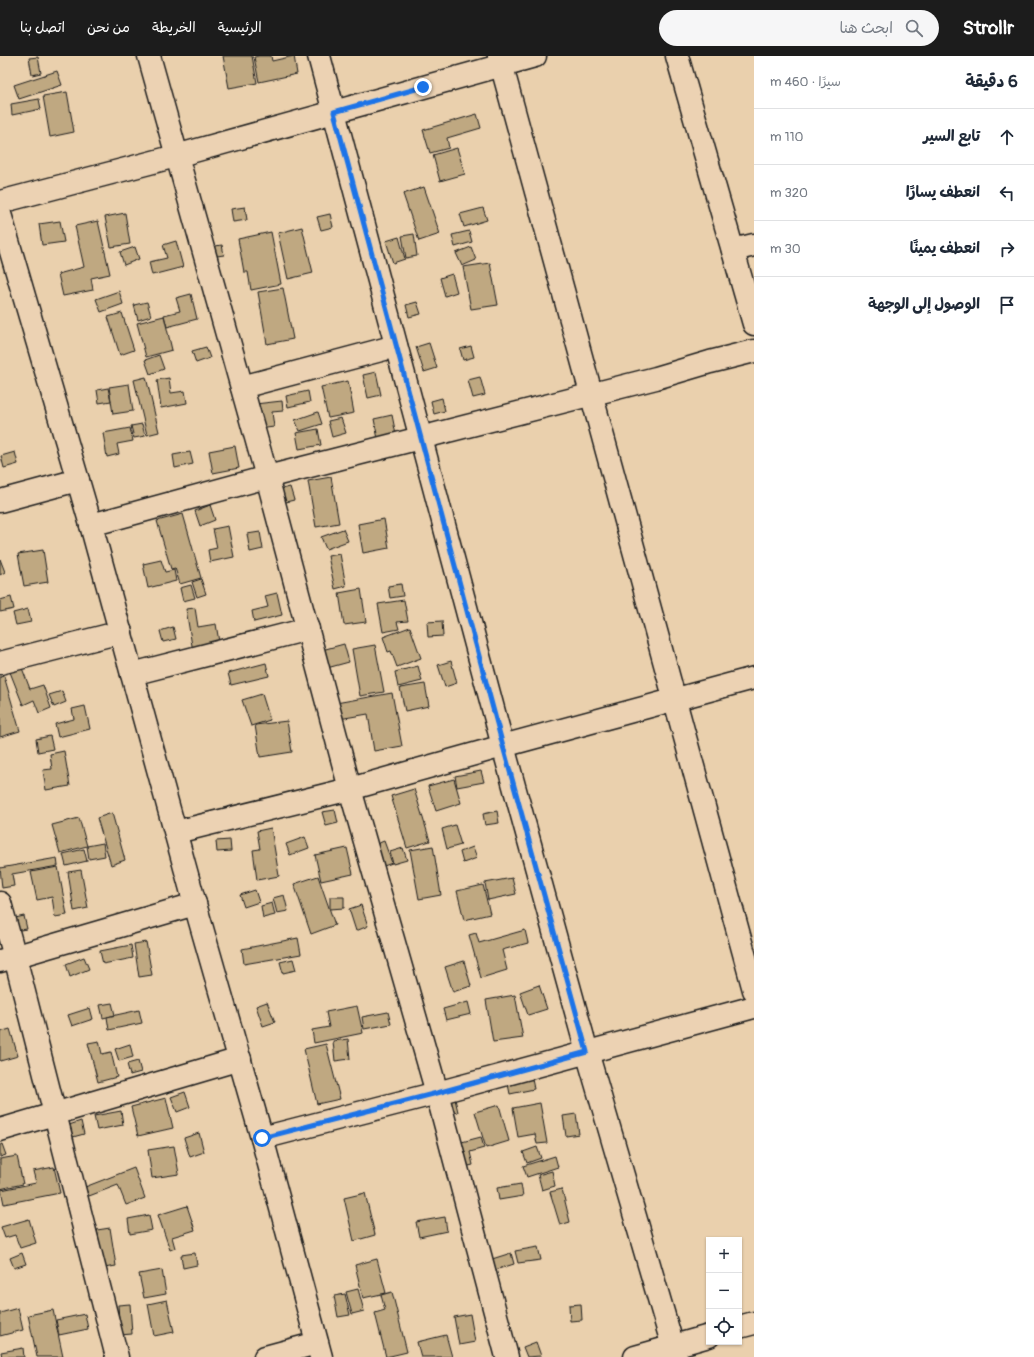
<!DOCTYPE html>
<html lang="ar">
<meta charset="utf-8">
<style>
:root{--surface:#fff;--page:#f6f6f7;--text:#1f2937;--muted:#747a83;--line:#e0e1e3;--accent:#1c1c1c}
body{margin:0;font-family:Pangolin,"Playpen Sans Arabic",sans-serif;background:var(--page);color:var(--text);direction:rtl}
.controls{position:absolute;right:12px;bottom:12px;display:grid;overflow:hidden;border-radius:0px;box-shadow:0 1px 3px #0004}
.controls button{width:36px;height:36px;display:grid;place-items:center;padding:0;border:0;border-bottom:1px solid var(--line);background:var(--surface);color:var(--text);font:20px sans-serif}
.stop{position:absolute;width:12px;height:12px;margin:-9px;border:3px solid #1a73e8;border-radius:50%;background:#fff}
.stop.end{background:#1a73e8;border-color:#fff;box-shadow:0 1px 4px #0008}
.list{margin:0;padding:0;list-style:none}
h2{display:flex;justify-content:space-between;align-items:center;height:52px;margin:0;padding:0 16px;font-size:17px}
h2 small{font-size:13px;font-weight:400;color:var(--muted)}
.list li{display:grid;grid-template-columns:26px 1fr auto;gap:12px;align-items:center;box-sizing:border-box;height:56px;padding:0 16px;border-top:1px solid var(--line)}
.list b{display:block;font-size:15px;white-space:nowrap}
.list em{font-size:13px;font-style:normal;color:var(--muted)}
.icon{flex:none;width:22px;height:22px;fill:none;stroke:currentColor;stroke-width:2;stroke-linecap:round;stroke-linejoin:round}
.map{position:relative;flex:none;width:754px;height:1301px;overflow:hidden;direction:ltr}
header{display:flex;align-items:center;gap:24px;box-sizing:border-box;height:56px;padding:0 20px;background:var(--accent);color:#fff}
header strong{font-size:19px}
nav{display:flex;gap:22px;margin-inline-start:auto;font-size:14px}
.search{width:280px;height:36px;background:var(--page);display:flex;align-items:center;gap:10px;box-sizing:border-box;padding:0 14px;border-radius:22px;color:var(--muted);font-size:15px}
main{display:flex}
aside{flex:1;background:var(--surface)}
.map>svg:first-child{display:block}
.building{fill:#bfa881;stroke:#1c1c1c}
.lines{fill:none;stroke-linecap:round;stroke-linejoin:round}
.minor-casing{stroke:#1c1c1c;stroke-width:25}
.minor{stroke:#ecd2b3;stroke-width:22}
.route{stroke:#1a73e8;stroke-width:5}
</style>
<header>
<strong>Strollr</strong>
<div class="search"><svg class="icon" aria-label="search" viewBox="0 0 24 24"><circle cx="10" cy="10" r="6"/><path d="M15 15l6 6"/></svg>ابحث هنا</div>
<nav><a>الرئيسية</a><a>الخريطة</a><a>من نحن</a><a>اتصل بنا</a></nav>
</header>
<main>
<aside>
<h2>6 دقيقة<small>سيرًا · 460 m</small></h2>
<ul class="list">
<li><svg class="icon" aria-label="ahead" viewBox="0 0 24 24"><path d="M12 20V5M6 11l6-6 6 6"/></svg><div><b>تابع السير</b></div><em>110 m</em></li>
<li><svg class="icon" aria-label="left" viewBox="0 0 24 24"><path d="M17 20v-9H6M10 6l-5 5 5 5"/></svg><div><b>انعطف يسارًا</b></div><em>320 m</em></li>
<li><svg class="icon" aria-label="right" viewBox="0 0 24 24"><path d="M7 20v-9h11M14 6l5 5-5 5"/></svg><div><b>انعطف يمينًا</b></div><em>30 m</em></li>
<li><svg class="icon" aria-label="arrive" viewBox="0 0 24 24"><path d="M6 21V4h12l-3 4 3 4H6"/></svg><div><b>الوصول إلى الوجهة</b></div></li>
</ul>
</aside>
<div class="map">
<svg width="754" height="1301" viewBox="0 0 754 1301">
<rect width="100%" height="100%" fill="#ead0ad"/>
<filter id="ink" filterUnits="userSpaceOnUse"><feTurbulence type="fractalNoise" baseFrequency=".025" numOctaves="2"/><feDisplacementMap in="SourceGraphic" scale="8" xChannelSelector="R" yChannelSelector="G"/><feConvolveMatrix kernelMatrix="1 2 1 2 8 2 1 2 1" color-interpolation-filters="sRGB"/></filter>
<g filter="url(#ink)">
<g class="building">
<polygon points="223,0 252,0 257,27 229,32"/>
<polygon points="259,0 271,0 272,5 294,0 297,18 259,26 254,1"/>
<polygon points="38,1 41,17 32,19 29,2"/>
<polygon points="57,15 62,29 19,43 14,29"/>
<polygon points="67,36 74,76 50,81 43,40"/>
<polygon points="39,43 41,53 12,59 11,48"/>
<polygon points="477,58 481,72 447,82 449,92 430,97 423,74"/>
<polygon points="457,92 465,118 440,125 433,99"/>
<polygon points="424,131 440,178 419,185 403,138"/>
<polygon points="245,151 247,164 233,166 231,153"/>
<polygon points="483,152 487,164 464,171 460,158"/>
<polygon points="125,157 130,188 111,191 105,161"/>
<polygon points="330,158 333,171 321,174 317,161"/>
<polygon points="60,165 64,186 42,189 39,168"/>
<polygon points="98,165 110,218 91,222 93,234 63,240 58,218 84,211 75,170"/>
<polygon points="302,171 313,217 288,223 278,177"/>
<polygon points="469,175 472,186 455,191 452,179"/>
<polygon points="271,176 281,228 251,234 248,216 244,216 238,183"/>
<polygon points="414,178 417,200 406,202 402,180"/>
<polygon points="399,181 405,203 393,207 386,185"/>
<polygon points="176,185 183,211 152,219 149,206 167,202 163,189"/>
<polygon points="222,189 224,199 210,201 208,191"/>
<polygon points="135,191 139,203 124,209 120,196"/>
<polygon points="471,191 476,204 462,210 456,197"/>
<polygon points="490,207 498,249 471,253 463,211"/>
<polygon points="452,218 457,236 445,240 440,222"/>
<polygon points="283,232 293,283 267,288 258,236"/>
<polygon points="119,235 123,248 101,256 96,243"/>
<polygon points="191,238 197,263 167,271 164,259 180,255 176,242"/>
<polygon points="147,246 151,260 138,264 134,249"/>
<polygon points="417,246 421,258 409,261 406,249"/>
<polygon points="122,257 134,294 120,299 108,261"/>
<polygon points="164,260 172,294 146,301 137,267"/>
<polygon points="429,287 437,312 424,316 416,291"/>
<polygon points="471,290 474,301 463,304 460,293"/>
<polygon points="206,291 210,302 196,307 192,295"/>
<polygon points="159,299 164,313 150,318 145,304"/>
<polygon points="376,316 381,339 368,342 363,319"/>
<polygon points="146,321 159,376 147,379 134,324"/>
<polygon points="480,321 485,339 473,342 468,324"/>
<polygon points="169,322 171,337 185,335 187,347 161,352 157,324"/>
<polygon points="348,325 354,357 328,362 321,331"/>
<polygon points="129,328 133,355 113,358 109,331"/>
<polygon points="108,332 111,345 99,347 97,334"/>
<polygon points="308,335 310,346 288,351 286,340"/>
<polygon points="442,342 445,355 434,358 431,345"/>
<polygon points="282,345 283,355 272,356 274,371 259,373 255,348"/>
<polygon points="318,356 322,368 300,375 295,364"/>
<polygon points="392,359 396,379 378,383 374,363"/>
<polygon points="341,362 346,377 332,381 328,365"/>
<polygon points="142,368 145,380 134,382 131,370"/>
<polygon points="130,372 133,385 117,388 119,398 107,401 103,377"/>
<polygon points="318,373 321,389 299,393 296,377"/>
<polygon points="235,390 239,412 213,417 209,395"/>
<polygon points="15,396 18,408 4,412 1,400"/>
<polygon points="190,396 193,408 175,412 173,399"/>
<polygon points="331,421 339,467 316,471 308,425"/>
<polygon points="290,431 294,444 282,447 278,434"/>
<polygon points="210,449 215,464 200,470 195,455"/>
<polygon points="183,458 201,522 180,528 175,512 171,513 157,465"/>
<polygon points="384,463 389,492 363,497 358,468"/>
<polygon points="228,470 234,501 210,506 208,494 217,492 213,473"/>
<polygon points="343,473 348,485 326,493 321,481"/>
<polygon points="260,476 263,493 250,496 247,478"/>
<polygon points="43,494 48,526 24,530 18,498"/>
<polygon points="340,498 346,530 335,533 328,500"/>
<polygon points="0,503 5,516 0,519"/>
<polygon points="161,504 165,516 174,514 176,525 148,532 143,508"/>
<polygon points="201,523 206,538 197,541 192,526"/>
<polygon points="401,528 403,540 390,542 388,530"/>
<polygon points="191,529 195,542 183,545 180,532"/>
<polygon points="361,533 366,566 344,569 339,537"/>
<polygon points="277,537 282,559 254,566 252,555 268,551 265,540"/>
<polygon points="11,541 14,553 0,556 0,544"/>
<polygon points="404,544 408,565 397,566 399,573 383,576 378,548"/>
<polygon points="195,552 198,571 216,568 222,604 195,608 186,553"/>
<polygon points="28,553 31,566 16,569 13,557"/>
<polygon points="442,565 443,580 428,581 427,566"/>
<polygon points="173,571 176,583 163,586 160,575"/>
<polygon points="410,571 421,602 397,611 391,595 388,596 383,581"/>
<polygon points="344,588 349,606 327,612 322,594"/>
<polygon points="375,589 384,636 360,640 352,593"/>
<polygon points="451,605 457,627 445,631 438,609"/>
<polygon points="266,607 269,620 231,629 228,617"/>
<polygon points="418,610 422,625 398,631 395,616"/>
<polygon points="22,612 30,633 43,629 51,652 39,657 34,644 23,649 10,616"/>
<polygon points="4,620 20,675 0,681 0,621"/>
<polygon points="425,628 429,650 405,655 400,632"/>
<polygon points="62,635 66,646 54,651 49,639"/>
<polygon points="392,637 402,690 374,695 368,658 339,663 336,647"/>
<polygon points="262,638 270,664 251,670 242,644"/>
<polygon points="85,650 90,673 58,681 55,668 74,663 72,653"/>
<polygon points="287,665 292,696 260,701 255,669"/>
<polygon points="50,680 53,693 38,696 36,683"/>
<polygon points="64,695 70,730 46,734 43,714 52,713 50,698"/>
<polygon points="481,715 484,726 457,731 455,720"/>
<polygon points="454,723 461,747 436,755 428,730"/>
<polygon points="414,733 430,785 407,792 391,740"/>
<polygon points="335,754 338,767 326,770 322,756"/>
<polygon points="497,755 499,767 485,769 483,758"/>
<polygon points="112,757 125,804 111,809 97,762"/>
<polygon points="79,762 87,790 60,797 52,769"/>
<polygon points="455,769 461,789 447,793 442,773"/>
<polygon points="271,772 279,820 257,824 253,794 260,793 257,775"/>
<polygon points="305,781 309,792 290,799 286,788"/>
<polygon points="230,784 231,795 217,796 216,785"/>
<polygon points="384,785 392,807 381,811 374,789"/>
<polygon points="103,787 105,800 89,803 87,790"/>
<polygon points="433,790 441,839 419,843 410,794"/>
<polygon points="473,791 477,802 463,807 460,796"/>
<polygon points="347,792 353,818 321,825 315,799"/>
<polygon points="403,792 407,804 393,808 390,796"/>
<polygon points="84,793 87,805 66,810 63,798"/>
<polygon points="57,802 58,810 12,818 14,830 2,832 0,812"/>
<polygon points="58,811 67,859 55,861 52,841 37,844 31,816"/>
<polygon points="81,814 88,852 74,855 68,816"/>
<polygon points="318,820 335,869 311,878 294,828"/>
<polygon points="512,822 516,838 488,844 485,827"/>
<polygon points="483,829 490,858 464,864 457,835"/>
<polygon points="255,834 259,846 244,851 240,839"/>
<polygon points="284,839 288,855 277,857 273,842"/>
<polygon points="330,841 344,841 344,852 330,853"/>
<polygon points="272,847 275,859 263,862 261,850"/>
<polygon points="361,849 368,870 356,875 349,853"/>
<polygon points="24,860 27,873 13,875 11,863"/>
<polygon points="525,874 528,887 502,894 507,914 481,922 469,879 476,877 479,887"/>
<polygon points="298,882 301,898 244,908 242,893"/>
<polygon points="146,886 152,919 139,921 134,888"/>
<polygon points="131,889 133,902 103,908 100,895"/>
<polygon points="84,901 89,913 70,921 66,908"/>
<polygon points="293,903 296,914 283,917 280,906"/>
<polygon points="464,905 471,930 453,936 445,911"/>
<polygon points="539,929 547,953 528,959 520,936"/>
<polygon points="515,939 523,982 493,986 486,944"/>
<polygon points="267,946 275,966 263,970 256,950"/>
<polygon points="468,946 471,958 446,964 443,953"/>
<polygon points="112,947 115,959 103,962 100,949"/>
<polygon points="357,950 363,977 314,987 312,974 329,971 326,956"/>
<polygon points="90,952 93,963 72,970 68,959"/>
<polygon points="139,954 142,967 109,974 107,961"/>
<polygon points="388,956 391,968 364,973 362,961"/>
<polygon points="10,973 18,1000 0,1005 0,976"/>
<polygon points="348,983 350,1003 335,1005 333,985"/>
<polygon points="99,985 102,998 111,996 117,1021 98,1026 88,987"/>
<polygon points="130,988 133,1001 119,1005 115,993"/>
<polygon points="326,988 340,1043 317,1048 304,993"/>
<polygon points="138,1005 141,1016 130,1019 127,1008"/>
<polygon points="532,1023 534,1033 510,1038 508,1028"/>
<polygon points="185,1036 190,1051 177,1056 171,1041"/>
<polygon points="166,1042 173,1072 138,1080 131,1051"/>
<polygon points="455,1043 458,1056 446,1059 443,1046"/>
<polygon points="540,1047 547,1087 537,1088 535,1078 518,1081 513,1052"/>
<polygon points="499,1049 509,1085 486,1092 475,1056"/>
<polygon points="121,1055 123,1069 97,1074 94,1060"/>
<polygon points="576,1058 579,1078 566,1080 563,1060"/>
<polygon points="81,1065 84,1078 73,1081 69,1069"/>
<polygon points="199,1077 204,1096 190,1101 184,1082"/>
<polygon points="481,1081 484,1092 470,1096 473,1109 460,1112 454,1088"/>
<polygon points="2,1088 6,1099 0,1101 0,1089"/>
<polygon points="174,1090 179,1118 152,1122 148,1094"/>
<polygon points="537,1091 541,1102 527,1107 523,1096"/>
<polygon points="17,1100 23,1128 0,1133 0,1103"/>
<polygon points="555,1100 558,1111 527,1121 523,1110"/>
<polygon points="54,1111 60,1137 4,1148 1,1134 36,1127 33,1115"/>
<polygon points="134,1112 145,1142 126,1149 118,1129 89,1140 85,1131"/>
<polygon points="552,1115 555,1130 542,1134 538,1119"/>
<polygon points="521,1128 523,1140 499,1144 497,1132"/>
<polygon points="562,1133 570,1166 560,1169 550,1136"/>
<polygon points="365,1137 375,1179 354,1185 344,1142"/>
<polygon points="187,1150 195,1174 172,1181 175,1192 170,1194 158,1159"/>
<polygon points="149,1159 152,1174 130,1178 128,1163"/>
<polygon points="445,1161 447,1175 419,1181 416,1166"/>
<polygon points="29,1163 36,1187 20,1192 15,1179 5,1182 1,1171"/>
<polygon points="110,1172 116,1210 104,1212 97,1174"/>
<polygon points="538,1191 541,1204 518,1207 515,1195"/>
<polygon points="22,1197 26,1208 14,1212 10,1202"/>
<polygon points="195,1197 197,1209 183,1212 181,1199"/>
<polygon points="511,1197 514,1208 492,1215 489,1204"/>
<polygon points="377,1203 386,1237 363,1242 355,1209"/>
<polygon points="162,1214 166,1238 144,1242 139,1218"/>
<polygon points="358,1233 364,1255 352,1258 346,1236"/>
<polygon points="392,1236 407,1296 386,1301 375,1257 385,1254 381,1239"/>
<polygon points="345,1238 350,1259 338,1261 334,1240"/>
<polygon points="167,1244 174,1276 154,1280 148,1248"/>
<polygon points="130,1248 132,1278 120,1279 118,1249"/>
<polygon points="581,1248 582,1264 570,1265 569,1249"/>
<polygon points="18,1252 23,1274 0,1280 0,1257"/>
<polygon points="53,1254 63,1301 37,1301 28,1259"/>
<polygon points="85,1258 88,1273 59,1279 56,1264"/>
<polygon points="470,1258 475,1286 459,1289 454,1261"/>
<polygon points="446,1279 452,1301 421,1301 417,1286"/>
<polygon points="536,1286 541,1300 527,1301 523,1291"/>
<polygon points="23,1292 24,1301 2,1301 1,1296"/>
</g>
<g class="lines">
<defs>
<g id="minor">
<polyline points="149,0 267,421 350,733 437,1037 507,1301"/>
<polyline points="319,0 503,690 587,996 676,1301"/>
<polyline points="499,0 754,934"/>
<polyline points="677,0 754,268"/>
<polyline points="0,146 176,100 535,0"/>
<polyline points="0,158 91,469 195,848 262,1082 321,1301"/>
<polyline points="733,194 754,189"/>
<polyline points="242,331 396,290"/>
<polyline points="0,445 78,424"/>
<polyline points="91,469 267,421 656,322 710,306 754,295"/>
<polyline points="0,607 121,576"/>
<polyline points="132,618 308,573"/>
<polyline points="176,776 350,733 503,690 754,622"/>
<polyline points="0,847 15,901 117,1301"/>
<polyline points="0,905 195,848"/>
<polyline points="0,1074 240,1003"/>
<polyline points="262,1082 437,1037 754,951"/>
<polyline points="739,1271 754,1267"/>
<polyline points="265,1301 317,1287"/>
<polyline points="635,1301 709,1280"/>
</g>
</defs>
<use href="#minor" class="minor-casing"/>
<use href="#minor" class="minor"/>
</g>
</g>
<g class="lines" filter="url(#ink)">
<polyline class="route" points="262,1082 437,1037 587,996 503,690 334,56 423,31"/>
</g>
</svg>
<div class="controls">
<button>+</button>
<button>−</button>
<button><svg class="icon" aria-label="locate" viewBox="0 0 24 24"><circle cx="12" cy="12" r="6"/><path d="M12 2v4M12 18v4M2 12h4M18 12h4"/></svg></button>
</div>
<div class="stop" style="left:262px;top:1082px"></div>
<div class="stop end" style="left:423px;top:31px"></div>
</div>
</main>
